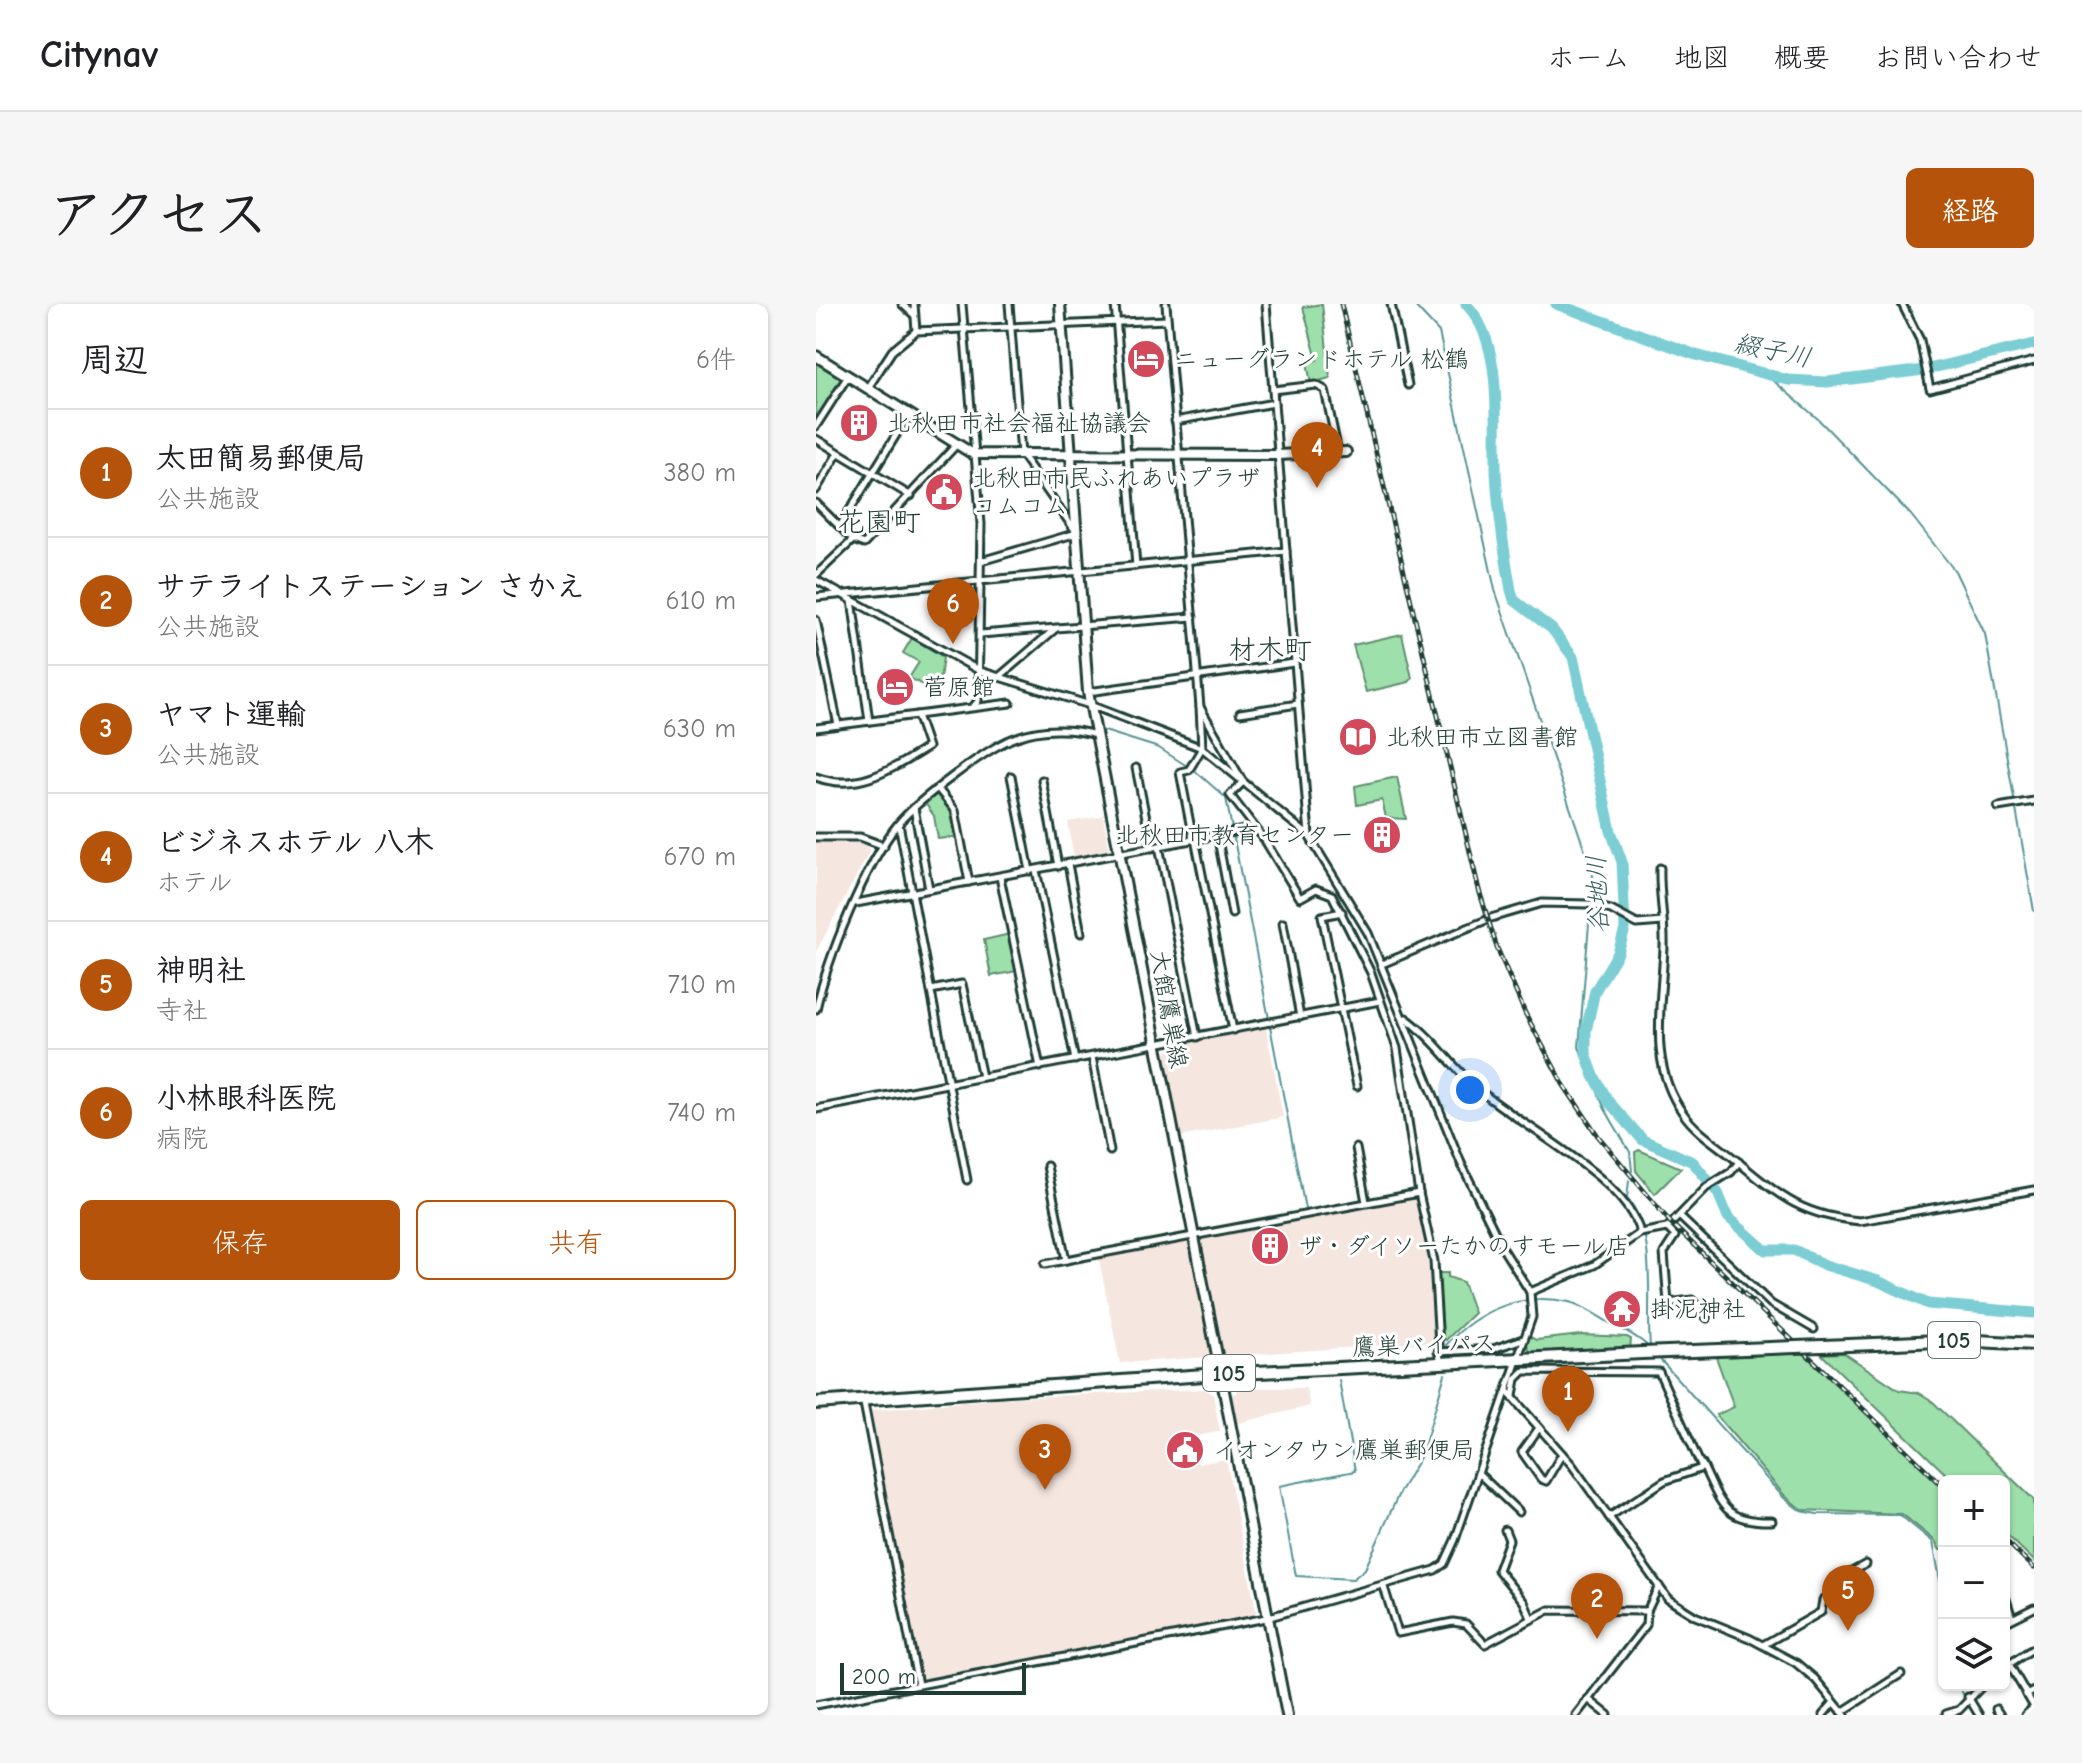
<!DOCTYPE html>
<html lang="ja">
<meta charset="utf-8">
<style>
:root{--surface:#fff;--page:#f6f6f6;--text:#202124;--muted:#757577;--line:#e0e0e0;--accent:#b45309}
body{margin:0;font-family:"Comic Neue","Klee One",sans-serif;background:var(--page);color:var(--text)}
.controls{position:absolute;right:24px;bottom:24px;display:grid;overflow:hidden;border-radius:12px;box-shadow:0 2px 6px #0004}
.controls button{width:72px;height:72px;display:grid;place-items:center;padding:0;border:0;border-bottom:2px solid var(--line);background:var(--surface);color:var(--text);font:40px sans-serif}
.scale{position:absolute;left:24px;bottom:20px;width:186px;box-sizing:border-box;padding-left:8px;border:4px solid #1f3d34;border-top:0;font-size:22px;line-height:28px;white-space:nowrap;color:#1f3d34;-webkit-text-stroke:6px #fff;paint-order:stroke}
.you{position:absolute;left:654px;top:786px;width:28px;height:28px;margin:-20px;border:6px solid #fff;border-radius:50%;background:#1a73e8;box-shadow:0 0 0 12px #1a73e833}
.badge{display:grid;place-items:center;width:52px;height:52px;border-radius:50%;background:var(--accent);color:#fff;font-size:26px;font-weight:700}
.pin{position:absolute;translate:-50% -66px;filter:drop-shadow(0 2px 4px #0008)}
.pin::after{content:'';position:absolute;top:42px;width:28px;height:24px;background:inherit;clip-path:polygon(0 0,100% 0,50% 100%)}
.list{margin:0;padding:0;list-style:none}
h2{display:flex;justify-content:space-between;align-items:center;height:104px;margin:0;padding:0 32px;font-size:34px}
h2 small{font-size:26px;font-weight:400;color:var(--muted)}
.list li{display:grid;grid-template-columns:52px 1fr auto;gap:24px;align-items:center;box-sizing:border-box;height:128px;padding:0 32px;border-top:2px solid var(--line)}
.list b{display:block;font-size:30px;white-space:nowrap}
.list p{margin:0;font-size:26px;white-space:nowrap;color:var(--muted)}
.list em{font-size:26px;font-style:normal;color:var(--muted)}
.actions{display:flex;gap:16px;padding:24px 32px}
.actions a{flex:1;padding:18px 0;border:2px solid var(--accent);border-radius:12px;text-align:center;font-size:28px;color:var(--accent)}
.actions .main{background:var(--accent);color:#fff}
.icon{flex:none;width:44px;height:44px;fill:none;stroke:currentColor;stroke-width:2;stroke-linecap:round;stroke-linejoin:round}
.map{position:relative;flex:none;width:1218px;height:1411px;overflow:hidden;border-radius:12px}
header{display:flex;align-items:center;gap:48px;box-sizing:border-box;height:112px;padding:0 40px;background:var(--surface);border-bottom:2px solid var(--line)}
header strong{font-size:38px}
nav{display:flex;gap:44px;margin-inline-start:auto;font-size:28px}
.intro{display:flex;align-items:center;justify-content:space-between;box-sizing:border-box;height:192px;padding:0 48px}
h1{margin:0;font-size:56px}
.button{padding:20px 36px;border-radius:12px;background:var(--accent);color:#fff;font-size:28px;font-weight:700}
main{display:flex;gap:48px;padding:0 48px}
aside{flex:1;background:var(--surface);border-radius:12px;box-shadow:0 2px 6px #0004}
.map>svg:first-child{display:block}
.built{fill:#f5e6df}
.green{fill:#9ee0ab;stroke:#5e8e70;stroke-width:2}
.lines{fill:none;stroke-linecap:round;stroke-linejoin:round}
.stream{stroke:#579394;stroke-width:2}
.river{stroke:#7ccdd4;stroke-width:11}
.street-casing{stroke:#1f3d34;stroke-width:11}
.secondary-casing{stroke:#1f3d34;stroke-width:14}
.highway-casing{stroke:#1f3d34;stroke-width:16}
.street{stroke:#fff;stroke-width:5}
.secondary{stroke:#fff;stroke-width:8}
.highway{stroke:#fff;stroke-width:10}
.rail-casing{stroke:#1f3d34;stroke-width:5}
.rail{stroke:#fff;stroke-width:2;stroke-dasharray:6;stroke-linecap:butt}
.highway-bridge-casing{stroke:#1f3d34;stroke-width:16;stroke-linecap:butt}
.highway-bridge{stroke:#fff;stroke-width:10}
.labels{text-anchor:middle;stroke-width:6;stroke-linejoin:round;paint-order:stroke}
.shield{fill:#fff;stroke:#627771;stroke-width:2}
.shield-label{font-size:22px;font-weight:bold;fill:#1f3d34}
.poi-label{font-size:24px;fill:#1f3d34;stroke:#fff;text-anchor:start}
.street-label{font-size:24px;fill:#1f3d34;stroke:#fff}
.water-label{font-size:26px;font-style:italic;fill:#36615c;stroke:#fff}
.quarter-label{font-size:28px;fill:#1f3d34;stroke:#fff}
</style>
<header>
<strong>Citynav</strong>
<nav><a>ホーム</a><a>地図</a><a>概要</a><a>お問い合わせ</a></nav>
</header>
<div class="intro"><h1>アクセス</h1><a class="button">経路</a></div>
<main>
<aside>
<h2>周辺<small>6件</small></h2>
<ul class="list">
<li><span class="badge">1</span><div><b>太田簡易郵便局</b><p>公共施設</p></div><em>380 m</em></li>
<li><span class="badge">2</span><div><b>サテライトステーション さかえ</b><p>公共施設</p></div><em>610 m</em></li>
<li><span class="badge">3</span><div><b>ヤマト運輸</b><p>公共施設</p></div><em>630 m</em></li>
<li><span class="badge">4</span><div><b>ビジネスホテル 八木</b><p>ホテル</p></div><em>670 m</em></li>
<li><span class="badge">5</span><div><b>神明社</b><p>寺社</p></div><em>710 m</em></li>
<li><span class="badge">6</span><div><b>小林眼科医院</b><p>病院</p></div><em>740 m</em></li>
</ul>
<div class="actions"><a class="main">保存</a><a>共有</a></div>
</aside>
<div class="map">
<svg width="1218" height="1411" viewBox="0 0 1218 1411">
<rect width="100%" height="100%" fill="#fff"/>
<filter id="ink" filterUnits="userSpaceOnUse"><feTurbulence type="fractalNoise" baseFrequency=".0125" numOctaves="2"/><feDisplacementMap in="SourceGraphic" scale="16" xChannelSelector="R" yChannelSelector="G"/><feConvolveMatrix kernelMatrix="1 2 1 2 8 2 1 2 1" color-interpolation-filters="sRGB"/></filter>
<g filter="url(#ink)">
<g class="built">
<polygon points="287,512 294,549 258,555 252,518"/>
<polygon points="0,537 46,539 54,546 0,648"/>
<polygon points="450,724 467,813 363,833 348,754 354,743"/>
<polygon points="603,889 616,990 617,1038 304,1059 282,950"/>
<polygon points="423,1084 490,1084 494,1102 418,1120 412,1090 419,1090"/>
<polygon points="389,1085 397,1091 404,1127 377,1133 382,1160 410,1155 441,1312 106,1377 102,1374 50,1107 190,1094"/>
</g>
<g class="green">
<polygon points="506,0 514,74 495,79 491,59 501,56 487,3"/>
<polygon points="0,52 32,72 0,122"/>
<polygon points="586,330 596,374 593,378 550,388 537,341"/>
<polygon points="96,334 127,353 123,382 115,385 93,374 103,358 87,349"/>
<polygon points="581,473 590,515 570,514 566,496 541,501 539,482"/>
<polygon points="122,488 137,507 141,533 122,535 118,512 109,499"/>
<polygon points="194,630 201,667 175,672 168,636"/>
<polygon points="823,846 865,864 839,890 820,867 819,848"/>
<polygon points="621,969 632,969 632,973 647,978 658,1009 630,1036 624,1032"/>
<polygon points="765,1031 811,1033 815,1035 814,1046 716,1050 710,1041 713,1032 720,1036"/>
<polygon points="990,1049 1128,1182 1128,1246 1124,1246 1119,1237 1086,1210 986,1206 969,1192 900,1111 918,1103 900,1053"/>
<polygon points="1028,1049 1083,1086 1103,1089 1115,1096 1218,1196 1218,1257 1188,1228 1188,1177 1137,1177 1005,1050"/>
</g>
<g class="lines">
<g class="stream">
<polyline points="597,0 623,28 679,286 777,570 763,743 789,805 814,848 816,867"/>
<polyline points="952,72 1002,115 1095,211 1139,267 1169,330 1218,607"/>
<polyline points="282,425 343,444 371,462"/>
<path d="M 155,456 C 193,428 228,419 276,425"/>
<polyline points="377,465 410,494 453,715"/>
<polyline points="65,540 87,508 130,474"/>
<polyline points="0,687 30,610"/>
<polyline points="454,722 489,905"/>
<path d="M 813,877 L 811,894 C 842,929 830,998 834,1043"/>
<path d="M 630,1041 C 661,1007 705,987 753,998 C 766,1001 780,1011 792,1018 C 808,1026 821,1032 834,1044"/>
<polyline points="841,1052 968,1194 985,1207 1001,1210 1084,1211 1117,1238 1128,1297"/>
<polyline points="523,1076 539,1167 463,1182 480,1272 537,1275 549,1265 584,1187 606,1150 629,1070"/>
<polyline points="1142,1381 1159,1411"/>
</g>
<g class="river">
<path d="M 650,0 C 688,39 679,118 680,168 C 682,208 688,247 695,286 L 698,296 L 736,325 L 757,353 L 795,527 L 806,558 L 809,625 L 802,649 L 779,687 L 770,727 L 770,750 L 778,772 L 793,798 L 827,836 L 877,858 L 902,889 L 912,913 L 949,946 L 978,946 L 1009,961 L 1062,977 L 1112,1000 L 1218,1009"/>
<polyline points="740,0 880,51 972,76 1011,78 1108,66 1218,40"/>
</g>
<defs>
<g id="street">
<polyline points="86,0 98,11"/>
<polyline points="98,0 100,27"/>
<polyline points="146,0 165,220 162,397 157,403"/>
<polyline points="299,0 320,262"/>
<polyline points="350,0 384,403 386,444 373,466 364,468 377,535"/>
<polyline points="450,0 493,531"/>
<polyline points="575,0 592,81"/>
<polyline points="1086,0 1104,36 1114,85 1218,57"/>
<polyline points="52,84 76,47 100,27 351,16"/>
<polyline points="457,86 500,81 509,86 522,148"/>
<polyline points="359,117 458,99"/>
<polyline points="0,122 32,72"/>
<polyline points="0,135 95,192"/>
<polyline points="0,186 22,149"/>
<polyline points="0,199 37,236 48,240 142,139"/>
<polyline points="24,222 93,110"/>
<polyline points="165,257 261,229 205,150 193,0"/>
<polyline points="0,271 37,236"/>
<polyline points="0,276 164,367 274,401 386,444 493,532 552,629 645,859 687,945 714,988 716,1013 639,1236 628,1260 619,1266 450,1314 0,1401"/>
<polyline points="0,293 470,247"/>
<polyline points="36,296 53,417"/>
<polyline points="0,316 22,421"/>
<polyline points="165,330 377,313"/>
<polyline points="183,373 239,325"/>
<polyline points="272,388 478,359"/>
<polyline points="384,403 427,478 414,491 448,535 484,594 500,585 516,591 555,669 581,744 603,889 618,957 624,1058"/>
<polyline points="424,409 482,400"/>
<polyline points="0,424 194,399"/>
<polyline points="320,464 336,544"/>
<polyline points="195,472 214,567"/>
<path d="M 0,473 C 42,489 76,465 112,443 L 101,411"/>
<polyline points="226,476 242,562"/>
<polyline points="122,485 139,506 153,578"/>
<polyline points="1182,503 1218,497"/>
<polyline points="98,504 113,585"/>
<polyline points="83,520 151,876"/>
<polyline points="401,530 416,610"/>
<polyline points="0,533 44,533 68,542"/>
<polyline points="379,535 417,726"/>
<polyline points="343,542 381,733"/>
<polyline points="252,560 265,629"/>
<path d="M 844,564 C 843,591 849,617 848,643 C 846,700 831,759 867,809 C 881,830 907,844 926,861 C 966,895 990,912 1044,917 L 1218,886"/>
<polyline points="220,566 259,756"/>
<polyline points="184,573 224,763"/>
<polyline points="40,599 439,524"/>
<polyline points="526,608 506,612 541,782"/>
<polyline points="467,619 484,713"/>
<polyline points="566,660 675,614 726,599 772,600 795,606 821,620 847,618"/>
<polyline points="115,686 146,680 166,773"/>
<path d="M 0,705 C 12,653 49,561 82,520 C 100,498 174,441 201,433 C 225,424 256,424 280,431"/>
<path d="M 590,714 C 615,732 633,758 655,779 C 697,819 810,872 824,929"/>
<polyline points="276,753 294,847"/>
<polyline points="0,805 564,697"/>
<polyline points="540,844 550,898"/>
<polyline points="231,862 250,956"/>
<polyline points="863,912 955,1000 998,1025"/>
<polyline points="851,924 859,932 848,949 852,999 876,996 891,1014"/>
<polyline points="229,960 603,889"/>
<polyline points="714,988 778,961 824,929 851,924 891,883 915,868 923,858"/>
<polyline points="622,1048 677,1045 707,1035"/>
<polyline points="691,1087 756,1161 852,1295 879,1312 933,1334 980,1359 999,1375 1029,1411"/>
<polyline points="697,1092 700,1075 708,1067 843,1068 886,1164 848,1177 793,1213"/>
<polyline points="47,1094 102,1381"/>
<polyline points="723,1124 706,1148 725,1175 730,1177 746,1150"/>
<path d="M 886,1160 C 906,1201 907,1218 956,1217"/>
<polyline points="662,1169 703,1208"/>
<polyline points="689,1226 693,1236 682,1266 708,1298 715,1314"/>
<polyline points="568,1283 582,1329 637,1318 650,1320 669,1340 733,1306 831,1307"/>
<polyline points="1188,1289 1196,1314"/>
<polyline points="1188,1319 1218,1304"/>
<polyline points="947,1341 1005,1308 1007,1296 1022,1287 1021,1276 1050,1260"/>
<polyline points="1193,1360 1218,1344"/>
<polyline points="1188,1363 1193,1360 1218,1403"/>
<polyline points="1210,1391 1218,1387"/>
<polyline points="1152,1393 1163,1411"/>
<polyline points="772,1395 792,1411"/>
<polyline points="1180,1405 1184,1411"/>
<polyline points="1026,1408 1085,1370"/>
<polyline points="1130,1410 1143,1406 1167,1381"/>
<polyline points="760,1411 830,1321 831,1307 843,1282"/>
<polyline points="1007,1411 1018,1398"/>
<polyline points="1209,1411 1218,1403"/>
</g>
<g id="secondary">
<polyline points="244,0 272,388 471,1411"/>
<polyline points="0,52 157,150 461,151 530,148"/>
</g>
<g id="highway">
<polyline points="1059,1040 1142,1036 1218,1040"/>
<polyline points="0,1099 402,1070 826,1049"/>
</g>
</defs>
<use href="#street" class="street-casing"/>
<use href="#secondary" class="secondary-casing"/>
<use href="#highway" class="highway-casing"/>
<use href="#street" class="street"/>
<use href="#secondary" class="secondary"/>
<use href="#highway" class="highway"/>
<defs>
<g id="rail">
<polyline points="525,0 663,586 681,644 709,709 747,780 782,832 855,919 1128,1183"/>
<polyline points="1188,1235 1218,1264"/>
</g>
</defs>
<use href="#rail" class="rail-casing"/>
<use href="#rail" class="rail"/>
<defs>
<polyline id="highway-bridge" points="826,1049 1059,1040"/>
</defs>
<use href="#highway-bridge" class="highway-bridge-casing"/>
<use href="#highway-bridge" class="highway-bridge"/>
</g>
</g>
<defs>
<symbol id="hotel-disc" viewBox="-11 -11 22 22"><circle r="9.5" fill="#d1495b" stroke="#fff"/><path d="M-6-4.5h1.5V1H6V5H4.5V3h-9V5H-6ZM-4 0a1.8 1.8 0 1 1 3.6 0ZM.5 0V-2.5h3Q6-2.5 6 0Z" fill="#fff"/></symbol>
<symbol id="building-disc" viewBox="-11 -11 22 22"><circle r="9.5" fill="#d1495b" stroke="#fff"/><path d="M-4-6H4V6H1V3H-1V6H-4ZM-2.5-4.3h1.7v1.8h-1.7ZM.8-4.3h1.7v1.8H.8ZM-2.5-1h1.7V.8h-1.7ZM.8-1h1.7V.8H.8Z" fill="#fff"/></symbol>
<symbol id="civic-disc" viewBox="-11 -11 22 22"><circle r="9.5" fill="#d1495b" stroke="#fff"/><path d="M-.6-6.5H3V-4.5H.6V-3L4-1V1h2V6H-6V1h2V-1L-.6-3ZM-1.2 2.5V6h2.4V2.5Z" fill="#fff"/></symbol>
<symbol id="library-disc" viewBox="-11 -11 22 22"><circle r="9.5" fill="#d1495b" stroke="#fff"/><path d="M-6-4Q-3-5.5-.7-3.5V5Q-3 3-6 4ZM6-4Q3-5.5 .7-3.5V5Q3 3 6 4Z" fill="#fff"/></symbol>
<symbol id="temple-disc" viewBox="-11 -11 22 22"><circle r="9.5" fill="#d1495b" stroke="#fff"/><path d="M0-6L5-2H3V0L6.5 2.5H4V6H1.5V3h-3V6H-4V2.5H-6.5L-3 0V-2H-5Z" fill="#fff"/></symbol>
</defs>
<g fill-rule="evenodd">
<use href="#hotel-disc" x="308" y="33" width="44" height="44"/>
<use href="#building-disc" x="21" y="97" width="44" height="44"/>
<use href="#civic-disc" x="106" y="166" width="44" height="44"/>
<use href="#hotel-disc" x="57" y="361" width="44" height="44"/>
<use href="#library-disc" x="520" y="411" width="44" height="44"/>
<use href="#building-disc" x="544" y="509" width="44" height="44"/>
<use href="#building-disc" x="432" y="920" width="44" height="44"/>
<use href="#temple-disc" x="784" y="983" width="44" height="44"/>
<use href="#civic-disc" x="347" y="1124" width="44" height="44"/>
</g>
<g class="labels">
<g class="shield">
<rect x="1112" y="1018" width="52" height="36" rx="6"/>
<rect x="387" y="1051" width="52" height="36" rx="6"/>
</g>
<g class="shield-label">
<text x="1138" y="1044">105</text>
<text x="413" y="1077">105</text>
</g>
<g class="poi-label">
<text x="358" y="63">ニューグランドホテル 松鶴</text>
<text x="71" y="127">北秋田市社会福祉協議会</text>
<text x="156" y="182">北秋田市民ふれあいプラザ<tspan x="156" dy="28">コムコム</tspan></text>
<text x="107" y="391">菅原館</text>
<text x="570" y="441">北秋田市立図書館</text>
<text x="538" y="539" text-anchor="end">北秋田市教育センター</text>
<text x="482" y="950">ザ・ダイソーたかのすモール店</text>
<text x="834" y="1013">掛泥神社</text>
<text x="397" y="1154">イオンタウン鷹巣郵便局</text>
</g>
<g class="street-label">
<text transform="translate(353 705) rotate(80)" y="8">大館鷹巣線</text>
<text transform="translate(608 1041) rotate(-2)" y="8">鷹巣バイパス</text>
</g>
<g class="water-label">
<text transform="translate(957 46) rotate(12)" y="9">綴子川</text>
<text transform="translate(781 590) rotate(-92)" y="9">谷地川</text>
</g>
<g class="quarter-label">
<text x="63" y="227">花園町</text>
<text x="454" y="355">材木町</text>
</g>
</g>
</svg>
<div class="controls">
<button>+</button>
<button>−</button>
<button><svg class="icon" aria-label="layers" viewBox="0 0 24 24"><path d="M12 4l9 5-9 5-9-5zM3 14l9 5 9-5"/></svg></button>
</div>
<div class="scale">200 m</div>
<div class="you"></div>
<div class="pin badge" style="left:752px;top:1128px">1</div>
<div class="pin badge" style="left:781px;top:1335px">2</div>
<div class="pin badge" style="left:229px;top:1186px">3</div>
<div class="pin badge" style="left:501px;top:184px">4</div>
<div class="pin badge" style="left:1032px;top:1327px">5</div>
<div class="pin badge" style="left:137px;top:340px">6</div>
</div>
</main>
